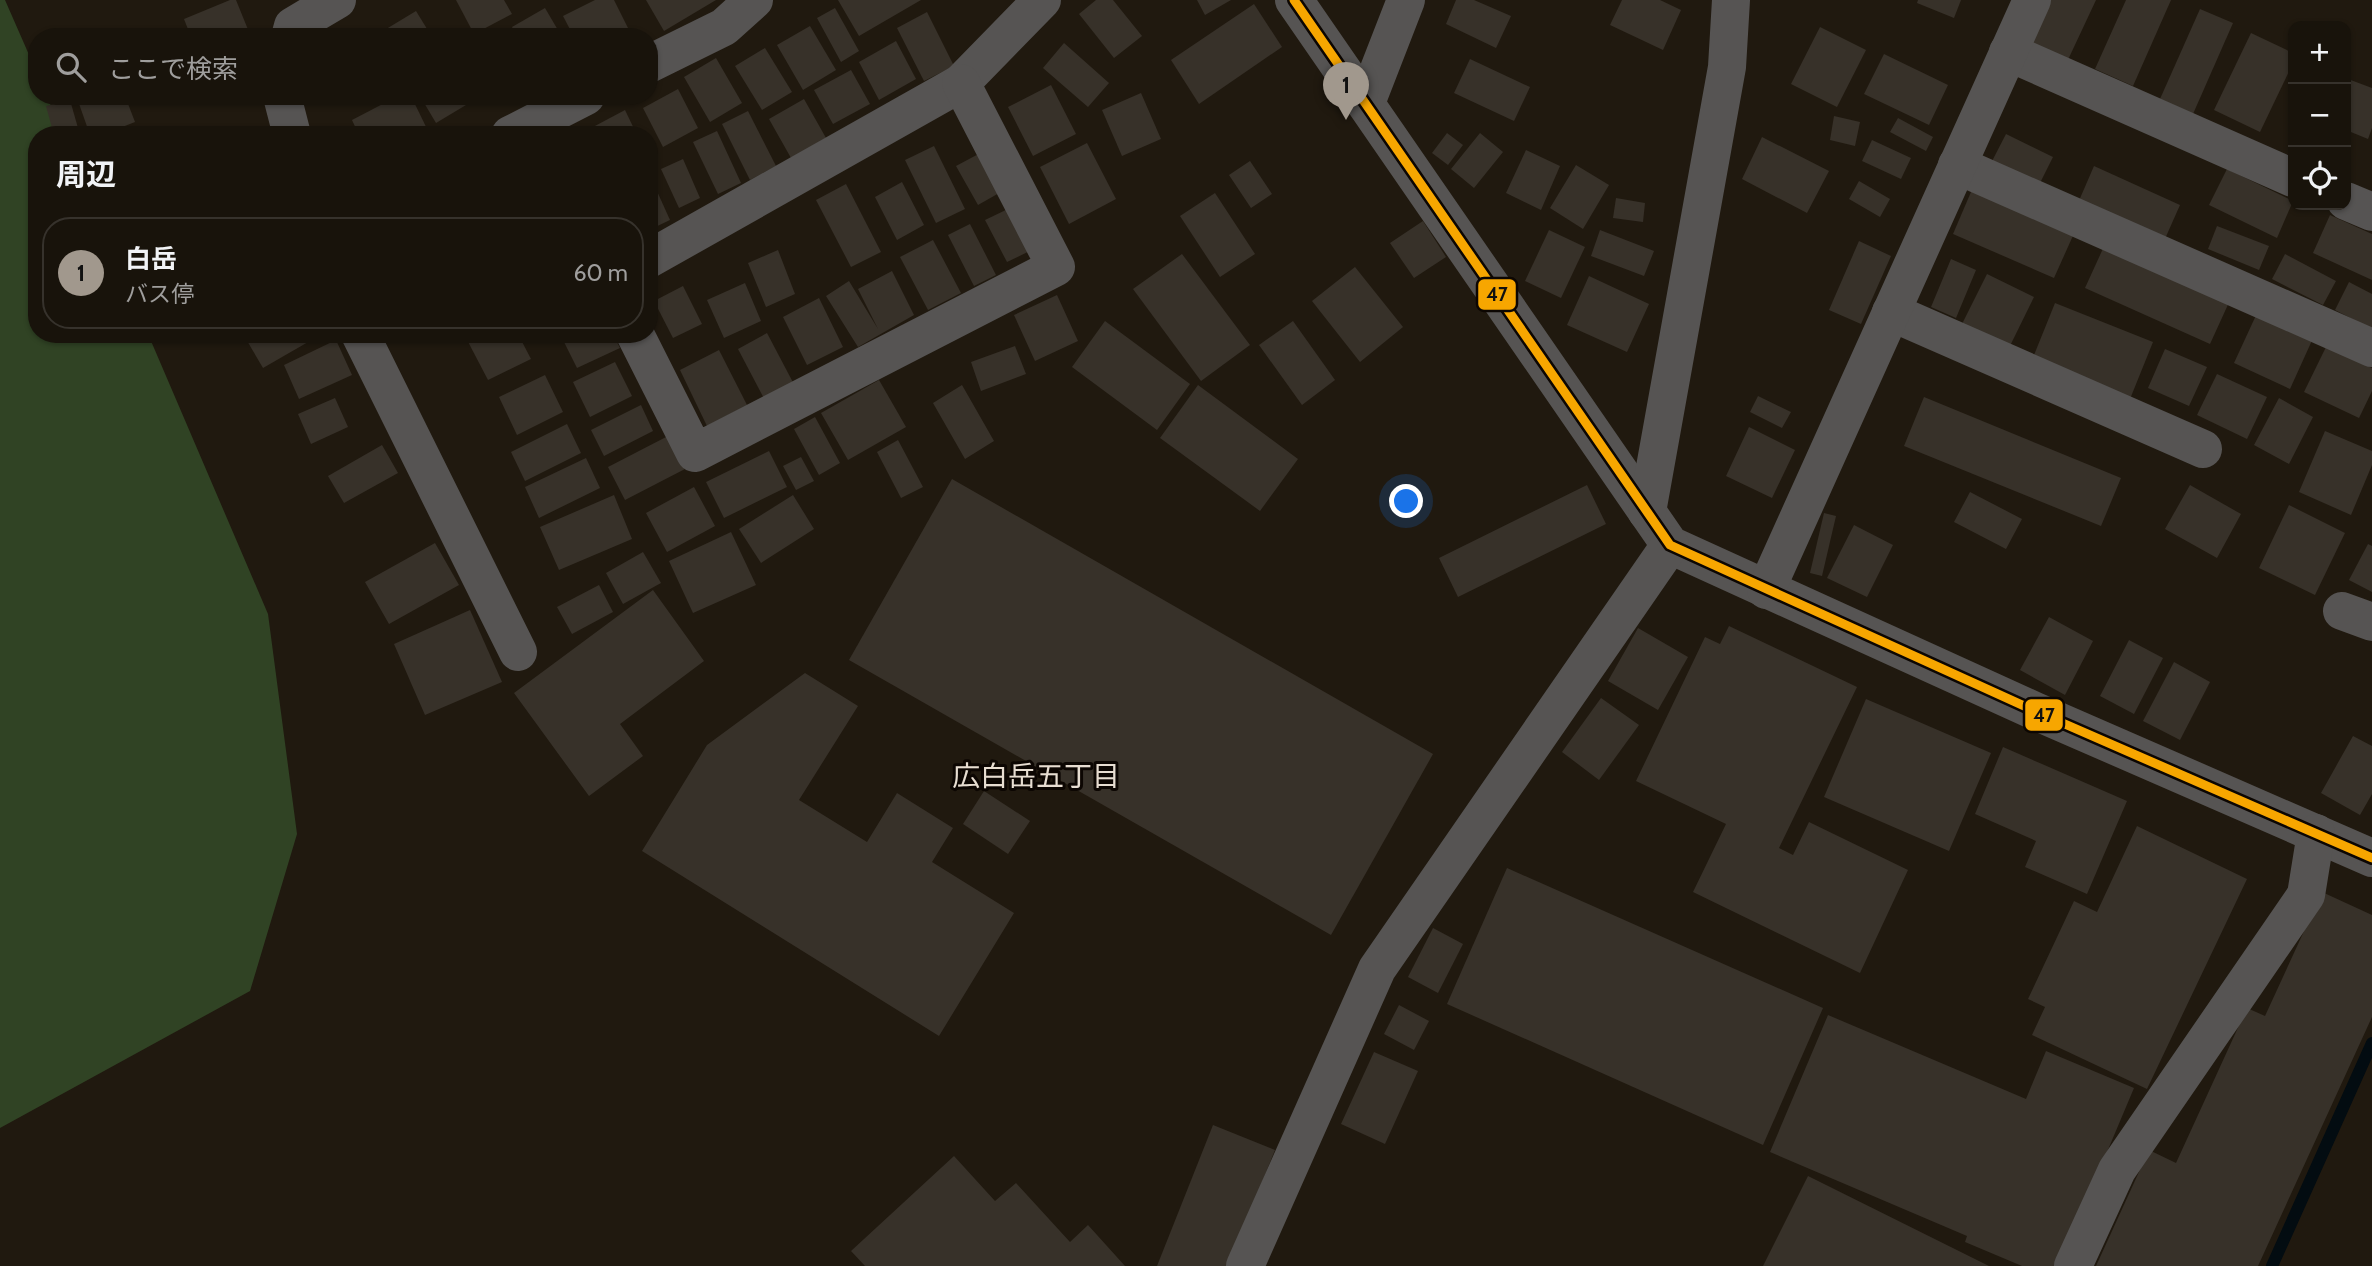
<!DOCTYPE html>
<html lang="ja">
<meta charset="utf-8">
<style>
:root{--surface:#18130b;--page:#252019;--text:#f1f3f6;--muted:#9f9e9d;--line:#36322c;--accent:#a1988d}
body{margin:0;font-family:Cabin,"Noto Sans JP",sans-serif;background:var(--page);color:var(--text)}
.controls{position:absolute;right:21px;top:21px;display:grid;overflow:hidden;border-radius:14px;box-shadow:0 2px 5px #0004}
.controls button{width:63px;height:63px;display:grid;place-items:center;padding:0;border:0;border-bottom:2px solid var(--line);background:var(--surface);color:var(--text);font:35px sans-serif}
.you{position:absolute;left:1407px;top:502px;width:24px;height:24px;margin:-18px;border:5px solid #fff;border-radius:50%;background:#1a73e8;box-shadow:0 0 0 10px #1a73e833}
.badge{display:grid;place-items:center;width:46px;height:46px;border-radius:50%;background:var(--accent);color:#111;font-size:23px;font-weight:700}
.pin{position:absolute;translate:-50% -58px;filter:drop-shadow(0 2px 4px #0008)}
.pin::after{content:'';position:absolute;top:37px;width:24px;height:21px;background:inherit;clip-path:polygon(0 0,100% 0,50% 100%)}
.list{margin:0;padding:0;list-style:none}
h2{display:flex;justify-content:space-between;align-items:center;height:91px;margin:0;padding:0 28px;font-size:30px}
h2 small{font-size:23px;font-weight:400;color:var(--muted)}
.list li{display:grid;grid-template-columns:46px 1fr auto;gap:21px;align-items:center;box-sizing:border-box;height:112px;margin:0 14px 14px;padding:0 14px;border:2px solid var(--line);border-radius:28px}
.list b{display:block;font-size:26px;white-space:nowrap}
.list p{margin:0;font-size:23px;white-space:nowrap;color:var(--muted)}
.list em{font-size:23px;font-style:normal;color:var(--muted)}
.icon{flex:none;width:38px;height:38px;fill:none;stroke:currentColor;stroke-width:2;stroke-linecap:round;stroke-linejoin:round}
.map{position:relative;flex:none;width:2372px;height:1266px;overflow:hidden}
.search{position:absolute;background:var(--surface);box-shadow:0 2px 5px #0004;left:28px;top:28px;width:630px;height:77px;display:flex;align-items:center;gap:18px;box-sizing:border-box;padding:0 24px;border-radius:28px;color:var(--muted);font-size:26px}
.panel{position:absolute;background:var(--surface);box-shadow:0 2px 5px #0004;left:28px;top:126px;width:630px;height:217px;border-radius:28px}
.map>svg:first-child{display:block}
.forest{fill:#304324}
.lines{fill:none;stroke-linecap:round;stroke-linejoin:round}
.stream{stroke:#030c11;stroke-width:12}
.building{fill:#373129}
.minor{stroke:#565453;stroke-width:38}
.bus-1-casing{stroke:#0c0602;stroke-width:14}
.bus-1{stroke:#f7a600;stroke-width:9}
.labels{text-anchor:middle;stroke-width:6;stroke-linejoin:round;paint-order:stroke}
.neighbourhood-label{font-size:28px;fill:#e7ddd1;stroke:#0c0602}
.line-badge{stroke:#0c0602;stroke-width:2.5}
.pale-badge-label{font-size:19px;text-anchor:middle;font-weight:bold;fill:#111}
</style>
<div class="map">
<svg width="2372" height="1266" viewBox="0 0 2372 1266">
<rect width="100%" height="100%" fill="#20190f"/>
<polygon class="forest" points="0,0 5,0 37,73 37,96 47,96 63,135 37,135 37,334 148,334 268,614 297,834 250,991 0,1128"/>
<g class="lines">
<polyline class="stream" points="2272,1266 2372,1043"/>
</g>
<g class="building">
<polygon points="230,0 236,0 251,37 191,37 184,19"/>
<polygon points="456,0 504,0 512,14 474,34"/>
<polygon points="595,0 614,0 629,30 616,37 574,37 563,16"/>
<polygon points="646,0 716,0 664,31"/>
<polygon points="838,0 921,0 859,36"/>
<polygon points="1096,0 1113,0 1142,36 1114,58 1079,14"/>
<polygon points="1197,0 1231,0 1205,15"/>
<polygon points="1456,0 1474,0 1511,16 1496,48 1446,24"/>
<polygon points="1622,0 1660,0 1681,10 1663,50 1610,25"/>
<polygon points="1918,0 1961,0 1954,18 1917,3"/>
<polygon points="2049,0 2096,0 2066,64 2028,45"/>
<polygon points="2126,0 2171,0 2133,86 2095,69"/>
<polygon points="1254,4 1282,47 1199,104 1171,60"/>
<polygon points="545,8 562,37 517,37 512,27"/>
<polygon points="835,8 859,51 841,62 817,18"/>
<polygon points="2200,9 2233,23 2193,114 2160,99"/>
<polygon points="416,11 432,37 373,37"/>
<polygon points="927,12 954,66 924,81 897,28"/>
<polygon points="810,26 836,70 803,90 777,45"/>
<polygon points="1820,27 1866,50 1837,107 1791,84"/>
<polygon points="504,28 509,37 487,37"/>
<polygon points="165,29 169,37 148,37"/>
<polygon points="2251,33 2293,53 2293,63 2260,132 2214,110"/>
<polygon points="896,41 916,79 879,100 859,62"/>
<polygon points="1064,43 1109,83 1088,107 1043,68"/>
<polygon points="765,48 792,92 762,110 735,66"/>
<polygon points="1884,54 1948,85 1929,125 1864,94"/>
<polygon points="716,58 742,103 710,122 684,77"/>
<polygon points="1470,59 1530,87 1514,121 1454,93"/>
<polygon points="851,70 870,104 833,124 814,90"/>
<polygon points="2348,79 2372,88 2372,128 2368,139 2346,130 2346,86"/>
<polygon points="1051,85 1076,134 1033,156 1008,107"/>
<polygon points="678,89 698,128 663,147 643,108"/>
<polygon points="1141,93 1161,139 1122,156 1102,110"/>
<polygon points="82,96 125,96 135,122 102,135 90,135 77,98"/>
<polygon points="398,96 411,96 430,135 359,135 352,120"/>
<polygon points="420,96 475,96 476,99 436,123"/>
<polygon points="804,99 826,138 791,158 769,119"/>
<polygon points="70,100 80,135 54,135 46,106"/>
<polygon points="625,110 637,135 578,135"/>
<polygon points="748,111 776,166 750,180 722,124"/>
<polygon points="1834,116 1860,122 1855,146 1830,140"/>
<polygon points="1898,118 1933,137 1926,151 1890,132"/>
<polygon points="717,131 741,183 718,194 693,142"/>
<polygon points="1447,133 1463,145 1448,165 1432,153"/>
<polygon points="1480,133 1503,152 1474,188 1451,169"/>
<polygon points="2006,134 2053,157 2036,191 1989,167"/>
<polygon points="1762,137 1829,171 1807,213 1742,179"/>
<polygon points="1872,140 1911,158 1901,179 1862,161"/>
<polygon points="1087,143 1116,199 1069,224 1040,167"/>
<polygon points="934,146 965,209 936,223 905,160"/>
<polygon points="986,150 1008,188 978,205 956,166"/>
<polygon points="1526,150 1560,166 1541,210 1506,193"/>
<polygon points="683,159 700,198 679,208 661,169"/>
<polygon points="1250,161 1272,194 1251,208 1229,175"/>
<polygon points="1576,165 1609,185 1583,229 1550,208"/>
<polygon points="2094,166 2180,205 2164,241 2078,203"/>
<polygon points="2227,169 2293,201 2277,238 2209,205"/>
<polygon points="1859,181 1890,199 1880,217 1849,199"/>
<polygon points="902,182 924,225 897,240 875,197"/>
<polygon points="846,184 881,252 851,267 816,200"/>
<polygon points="1974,185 2076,229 2054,278 1953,234"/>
<polygon points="656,189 670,220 649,230 649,192"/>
<polygon points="1215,193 1255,254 1220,277 1180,216"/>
<polygon points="1616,198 1645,203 1643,222 1613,218"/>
<polygon points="1012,207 1034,249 1007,262 985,220"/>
<polygon points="2330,215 2372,234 2372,280 2313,253"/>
<polygon points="1423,221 1446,257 1414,278 1390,243"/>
<polygon points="970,224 996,275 974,286 948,235"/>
<polygon points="2217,226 2269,246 2259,270 2208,249"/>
<polygon points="1549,230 1585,247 1561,298 1525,281"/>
<polygon points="1600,230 1654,251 1644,276 1591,256"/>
<polygon points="933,240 961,293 928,310 900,257"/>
<polygon points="1859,241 1891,256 1861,324 1829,310"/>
<polygon points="2106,242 2231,298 2210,344 2085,288"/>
<polygon points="778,250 795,294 766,307 748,263"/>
<polygon points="1182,254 1250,345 1201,381 1133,289"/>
<polygon points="2285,254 2336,281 2323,305 2272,279"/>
<polygon points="1951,259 1976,270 1956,318 1931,307"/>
<polygon points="1355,267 1403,327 1360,362 1312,301"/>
<polygon points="892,271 914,315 858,347 826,296 849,281 878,329 858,289"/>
<polygon points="1987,274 2034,297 2007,352 1960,328"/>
<polygon points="1589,276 1649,304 1627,352 1567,325"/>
<polygon points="2349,282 2372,294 2372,329 2335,310"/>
<polygon points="745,283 761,321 724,338 707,300"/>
<polygon points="683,286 702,324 673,338 654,301"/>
<polygon points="1057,295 1078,341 1035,361 1014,315"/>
<polygon points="819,298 843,347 807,365 783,317"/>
<polygon points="2055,303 2153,342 2128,404 2030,365"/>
<polygon points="2258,311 2314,336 2290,389 2234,363"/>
<polygon points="1105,321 1190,384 1157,430 1072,367"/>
<polygon points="1293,321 1335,380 1302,405 1259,345"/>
<polygon points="767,333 797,390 768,406 738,349"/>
<polygon points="243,334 322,334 263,368"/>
<polygon points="468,334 518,334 531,359 488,380 465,336"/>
<polygon points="560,334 613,334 620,348 577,368"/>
<polygon points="336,340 352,375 299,399 284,365"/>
<polygon points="1015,346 1026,374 981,391 971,362"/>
<polygon points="2326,347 2372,368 2372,391 2359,418 2304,392"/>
<polygon points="2165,349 2207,367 2189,406 2148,388"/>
<polygon points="719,350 747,405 707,426 680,370"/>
<polygon points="615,362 632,396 590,417 573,382"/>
<polygon points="2217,374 2267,397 2247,439 2197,415"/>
<polygon points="545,375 563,412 517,435 499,397"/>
<polygon points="879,380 906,427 848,460 821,413"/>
<polygon points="962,385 994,441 965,459 933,403"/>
<polygon points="1198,385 1298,459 1260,511 1160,438"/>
<polygon points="1758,396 1791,412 1782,428 1750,412"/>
<polygon points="1924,397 2121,478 2101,526 1904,446"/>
<polygon points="335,398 348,427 311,444 298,414"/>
<polygon points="2279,398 2313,417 2289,464 2254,445"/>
<polygon points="641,405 653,431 604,456 591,430"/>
<polygon points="815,417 840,463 819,475 794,429"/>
<polygon points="567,424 581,453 525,481 511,452"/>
<polygon points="1749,427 1795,450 1772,498 1726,476"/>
<polygon points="2325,431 2372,451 2372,465 2351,515 2299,492"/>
<polygon points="668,436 685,469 625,500 608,467"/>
<polygon points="898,440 923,487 901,498 877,452"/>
<polygon points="382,445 398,473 344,503 328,476"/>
<polygon points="769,451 787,487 724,518 706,482"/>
<polygon points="801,457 814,481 796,490 783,466"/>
<polygon points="586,458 600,488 539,518 525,487"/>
<polygon points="952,479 1433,754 1331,935 849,660"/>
<polygon points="1587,485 1606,524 1458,597 1439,558"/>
<polygon points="2190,485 2241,514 2217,558 2165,529"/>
<polygon points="694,487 715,526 667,552 646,513"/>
<polygon points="1970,492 2022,519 2006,549 1954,522"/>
<polygon points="614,495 632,539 559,570 540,527"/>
<polygon points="793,495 814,529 761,563 739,529"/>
<polygon points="2289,505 2345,533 2315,595 2259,568"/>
<polygon points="1824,513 1836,516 1822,576 1810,573"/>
<polygon points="1854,525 1893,545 1867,597 1827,578"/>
<polygon points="731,532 756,585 693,613 669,561"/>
<polygon points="435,543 459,585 389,624 365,582"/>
<polygon points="2368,544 2372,546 2372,592 2349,580"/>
<polygon points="643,552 661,583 623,604 606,573"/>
<polygon points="599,585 613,612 572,634 557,607"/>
<polygon points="653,590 704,661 620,724 643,756 589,796 514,693"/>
<polygon points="470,610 502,682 425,715 394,644"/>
<polygon points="2049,617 2093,641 2065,695 2020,670"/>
<polygon points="1729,626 1857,687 1779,848 1793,855 1809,822 1908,870 1860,973 1693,892 1726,824 1636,781 1705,637 1720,644"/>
<polygon points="1638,628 1688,657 1658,710 1608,681"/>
<polygon points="2129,640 2163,658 2134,714 2100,696"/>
<polygon points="2174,662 2210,682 2180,740 2143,721"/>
<polygon points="805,673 858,706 799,800 867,842 897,793 953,828 932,862 1014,913 939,1036 642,851 707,745"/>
<polygon points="1601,698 1639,725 1599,780 1562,752"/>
<polygon points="1866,699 1991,753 1949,851 1824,797"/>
<polygon points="2353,736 2372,746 2372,794 2360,815 2321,793"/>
<polygon points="2003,747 2127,801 2087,894 2025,867 2036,841 1975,814"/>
<polygon points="984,791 1030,821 1008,854 963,824"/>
<polygon points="2137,826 2247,879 2147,1089 2032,1035 2045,1007 2028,999 2074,901 2097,912"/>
<polygon points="1507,868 1823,1008 1763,1145 1447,1004"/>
<polygon points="2322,892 2372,915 2372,1017 2258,1266 2096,1266 2149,1150 2176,1163 2247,1008 2265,1016"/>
<polygon points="1433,928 1463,944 1438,993 1408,977"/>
<polygon points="1399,1005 1429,1021 1414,1050 1384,1034"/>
<polygon points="1828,1015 2026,1099 2046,1051 2134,1088 2059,1266 2022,1266 1965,1242 1967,1236 1770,1152"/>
<polygon points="1374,1052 1418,1071 1385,1144 1341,1124"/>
<polygon points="1213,1125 1275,1150 1228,1266 1157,1266"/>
<polygon points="954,1156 995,1201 1016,1183 1070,1242 1088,1225 1125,1266 865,1266 851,1251"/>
<polygon points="1808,1176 1989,1266 1763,1266"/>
</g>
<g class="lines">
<g class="minor">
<polyline points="1294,0 1670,545 2035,711 2372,858"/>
<polyline points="290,37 293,26 337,0"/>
<polyline points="2008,52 2293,178"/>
<polyline points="649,64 724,27 754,0"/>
<polyline points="282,96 292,135"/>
<polyline points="1366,103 1406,0"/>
<polyline points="510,135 586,96"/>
<polyline points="1957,165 2372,348"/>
<polyline points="2346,201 2372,212"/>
<polyline points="649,259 961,83 1042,0"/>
<polyline points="1891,312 2203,449"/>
<polyline points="360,334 518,652"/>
<polyline points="635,334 695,453 1056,267 961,83"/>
<polyline points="1647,512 1727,67 1731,0"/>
<polyline points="1766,590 2032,0"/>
<polyline points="2342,611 2372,622"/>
<polyline points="1245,1266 1377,969 1670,545"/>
<polyline points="2073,1266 2117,1170 2306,895 2316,833"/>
</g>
<defs>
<polyline id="bus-1" points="1294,0 1670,545 2035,711 2372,858"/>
</defs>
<use href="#bus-1" class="bus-1-casing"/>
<use href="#bus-1" class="bus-1"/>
</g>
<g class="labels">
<g class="neighbourhood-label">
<text x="1036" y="786">広白岳五丁目</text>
</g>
</g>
<g class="line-badge">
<rect x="1477" y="278" width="40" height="33" rx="7" fill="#f7a600"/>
<rect x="2024" y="698" width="40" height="34" rx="7" fill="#f7a600"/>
</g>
<g class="pale-badge-label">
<text x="1497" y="301">47</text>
<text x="2044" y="722">47</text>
</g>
</svg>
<div class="controls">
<button>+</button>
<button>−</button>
<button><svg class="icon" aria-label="locate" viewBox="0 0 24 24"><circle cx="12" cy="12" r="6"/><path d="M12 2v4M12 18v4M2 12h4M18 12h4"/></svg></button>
</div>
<div class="you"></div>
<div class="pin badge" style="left:1346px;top:120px">1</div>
<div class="search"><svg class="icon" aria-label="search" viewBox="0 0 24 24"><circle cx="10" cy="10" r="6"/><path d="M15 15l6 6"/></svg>ここで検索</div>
<section class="panel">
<h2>周辺<small></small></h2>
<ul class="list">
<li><span class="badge">1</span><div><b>白岳</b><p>バス停</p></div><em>60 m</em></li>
</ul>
</section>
</div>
